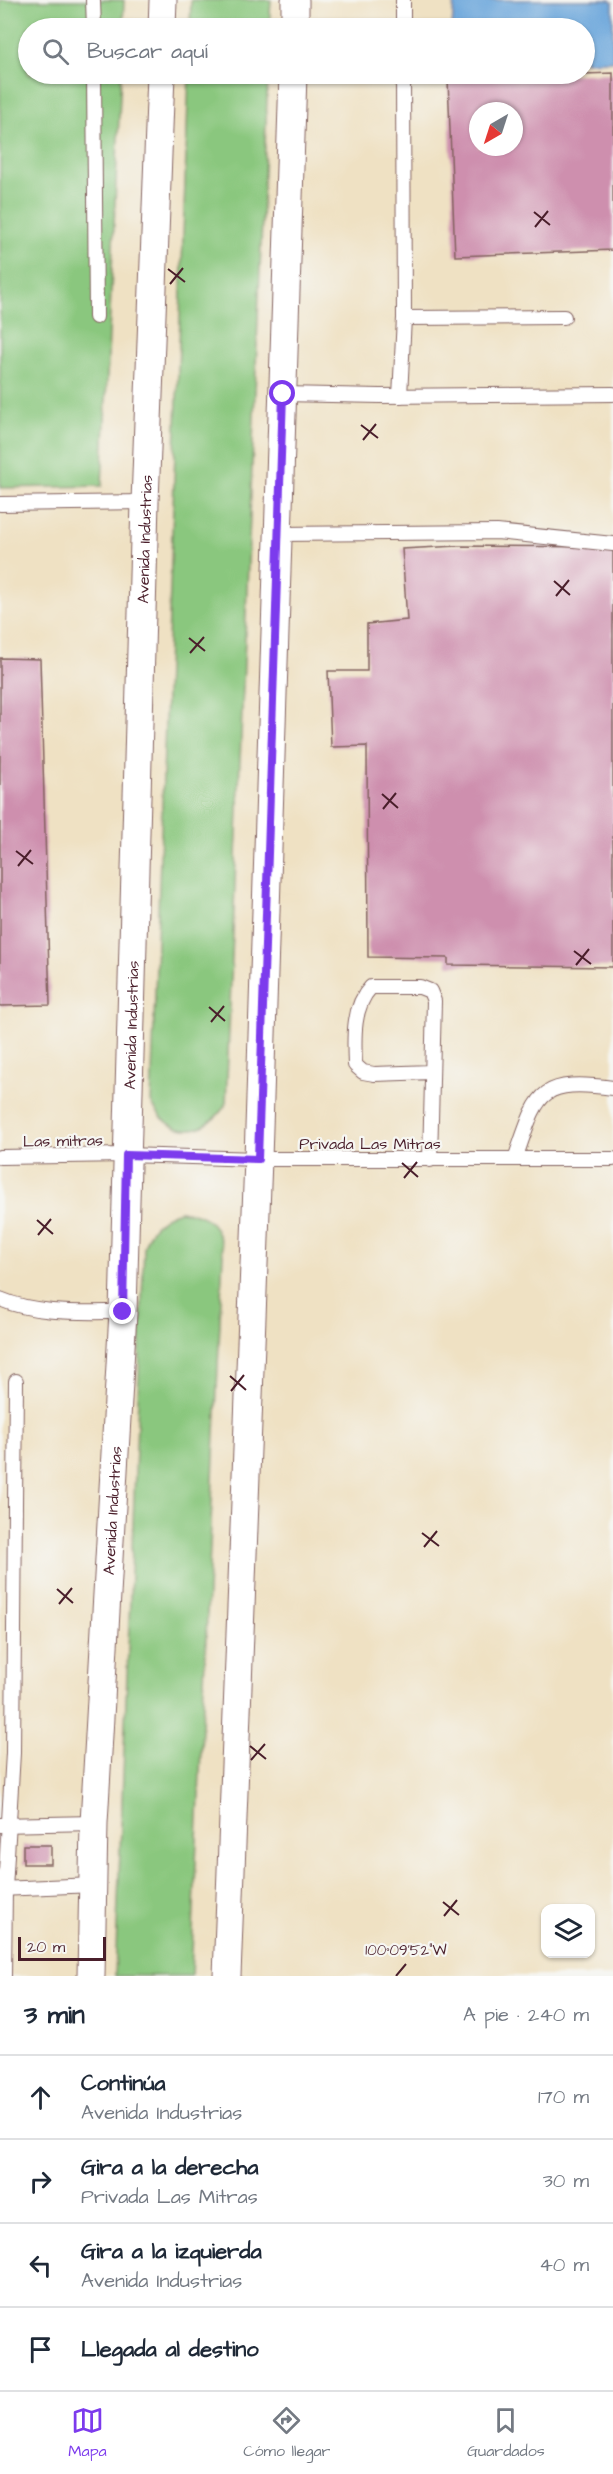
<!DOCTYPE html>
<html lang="es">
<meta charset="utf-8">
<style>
:root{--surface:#fff;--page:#f6f6f7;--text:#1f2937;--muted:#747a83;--line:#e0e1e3;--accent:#7c3aed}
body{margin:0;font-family:"Architects Daughter",sans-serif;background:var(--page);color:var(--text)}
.controls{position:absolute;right:18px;bottom:18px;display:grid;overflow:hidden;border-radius:12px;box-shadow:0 2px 4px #0004}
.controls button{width:54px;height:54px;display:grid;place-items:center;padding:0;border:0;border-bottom:2px solid var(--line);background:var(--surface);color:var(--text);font:30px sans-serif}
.compass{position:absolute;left:469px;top:102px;width:54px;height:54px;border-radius:50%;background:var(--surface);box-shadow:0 2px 4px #0004;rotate:219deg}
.scale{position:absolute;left:18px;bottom:15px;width:88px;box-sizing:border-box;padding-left:6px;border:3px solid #4a1f2b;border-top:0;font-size:16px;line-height:21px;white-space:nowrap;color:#4a1f2b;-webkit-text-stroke:4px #f6f6f2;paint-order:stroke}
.stop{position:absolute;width:18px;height:18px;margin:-14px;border:4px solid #7c3aed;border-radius:50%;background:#fff}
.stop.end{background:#7c3aed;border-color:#fff;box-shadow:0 2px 6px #0008}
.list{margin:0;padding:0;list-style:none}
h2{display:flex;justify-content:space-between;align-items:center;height:78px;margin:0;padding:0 24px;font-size:26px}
h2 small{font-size:20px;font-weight:400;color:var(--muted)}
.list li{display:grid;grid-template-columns:39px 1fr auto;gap:18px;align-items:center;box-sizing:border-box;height:84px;padding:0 24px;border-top:2px solid var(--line)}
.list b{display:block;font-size:22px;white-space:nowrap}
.list p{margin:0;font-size:20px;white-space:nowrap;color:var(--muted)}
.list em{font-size:20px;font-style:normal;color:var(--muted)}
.icon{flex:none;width:33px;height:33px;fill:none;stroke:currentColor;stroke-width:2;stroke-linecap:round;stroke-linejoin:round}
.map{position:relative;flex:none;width:613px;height:1976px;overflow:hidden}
.search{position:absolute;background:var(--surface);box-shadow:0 2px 4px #0004;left:18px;right:18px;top:18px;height:66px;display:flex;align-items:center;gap:15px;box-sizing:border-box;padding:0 21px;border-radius:33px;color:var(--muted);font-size:22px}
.sheet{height:414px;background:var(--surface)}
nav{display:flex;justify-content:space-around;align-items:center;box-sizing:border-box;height:84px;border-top:2px solid var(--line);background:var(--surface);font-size:16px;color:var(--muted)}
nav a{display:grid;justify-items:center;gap:3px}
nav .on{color:var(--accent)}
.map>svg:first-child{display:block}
.green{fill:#8ac77e;stroke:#6a7354;stroke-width:1.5}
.water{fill:#6aa6db;stroke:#5a6283;stroke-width:1.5}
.building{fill:#ce8fae;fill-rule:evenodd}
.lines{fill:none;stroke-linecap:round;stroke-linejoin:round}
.lane-casing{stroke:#846360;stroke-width:16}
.street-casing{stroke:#846360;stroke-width:29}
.lane{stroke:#fff;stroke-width:14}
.street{stroke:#fff;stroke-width:27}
.route{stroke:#7c3aed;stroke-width:8}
.ticks{fill:none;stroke:#4a1f2b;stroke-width:2}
.labels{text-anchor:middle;stroke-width:4.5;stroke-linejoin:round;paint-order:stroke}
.street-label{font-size:16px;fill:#4a1f2b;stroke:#f6f6f2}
.ticks-label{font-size:15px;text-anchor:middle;fill:#4a1f2b;stroke:#f6f6f2;stroke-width:4.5;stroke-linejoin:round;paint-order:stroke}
</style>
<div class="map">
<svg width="613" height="1976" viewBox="0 0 613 1976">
<rect width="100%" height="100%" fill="#f6f6f2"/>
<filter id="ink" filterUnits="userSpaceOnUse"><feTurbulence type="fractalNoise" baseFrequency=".0167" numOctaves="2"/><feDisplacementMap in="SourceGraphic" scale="12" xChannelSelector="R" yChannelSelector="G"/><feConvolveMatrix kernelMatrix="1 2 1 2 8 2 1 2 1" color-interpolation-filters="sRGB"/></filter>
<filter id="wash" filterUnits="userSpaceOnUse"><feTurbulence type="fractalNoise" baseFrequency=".008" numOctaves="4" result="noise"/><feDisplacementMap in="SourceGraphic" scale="24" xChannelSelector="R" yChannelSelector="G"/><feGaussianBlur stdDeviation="1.35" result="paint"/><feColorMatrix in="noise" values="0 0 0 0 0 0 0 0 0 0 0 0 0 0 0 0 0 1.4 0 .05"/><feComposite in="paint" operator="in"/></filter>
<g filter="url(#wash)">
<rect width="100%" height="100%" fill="#efe1c3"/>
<g class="green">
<polygon points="0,0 124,0 123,28 28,28 28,74 121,74 102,486 0,488"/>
<polygon points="191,0 271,0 269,28 190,28"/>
<path d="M 189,74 L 268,74 L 226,1104 C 205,1138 169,1138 151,1102 Z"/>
<path d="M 180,1211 C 208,1213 220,1226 223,1254 L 191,1976 L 115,1976 L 144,1247 C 150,1227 160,1217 180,1211 Z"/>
</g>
<polygon class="water" points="454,0 610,0 613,2 613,61 585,62 584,28 452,28"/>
<g id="blocks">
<g class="building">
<path d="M 613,73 L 613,250 L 455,256 L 448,79 L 490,78 L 490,74 L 524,74 L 524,76 ZM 478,111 L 514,111 L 514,147 L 478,147 Z"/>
<polygon points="458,546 613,547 613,967 448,965 448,958 368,957 367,746 331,747 328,671 367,671 367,624 407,620 402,549"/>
<polygon points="0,658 40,659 50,1005 0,1006"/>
<rect x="23" y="1845" width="28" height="19"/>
</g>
</g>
</g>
<g filter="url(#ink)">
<use href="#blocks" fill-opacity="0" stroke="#846360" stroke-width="1.5"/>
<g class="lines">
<defs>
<g id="lane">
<polyline points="93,0 94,28"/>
<polyline points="403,0 403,28"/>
<polyline points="94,74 96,317"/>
<polyline points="404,318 564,317"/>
<polyline points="283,394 380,396 613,394"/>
<polyline points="400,396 404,318 403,74"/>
<polyline points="0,504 145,502"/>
<polyline points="278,534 497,532 613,544"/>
<polyline points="0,1157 126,1155 258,1159 613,1159"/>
<path d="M 515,1159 C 538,1094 537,1078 613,1088"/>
<path d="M 430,1160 L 434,1001 L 430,991 L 420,987 L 371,987 C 352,1007 354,1039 355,1065 L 363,1072 L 374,1074 L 432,1072"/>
<path d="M 0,1299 C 37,1315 83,1312 123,1312"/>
<polyline points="0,1825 94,1823"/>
<polyline points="0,1889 94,1885"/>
<polyline points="4,1976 5,1889 13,1753 16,1381"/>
</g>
<g id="street">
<polyline points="162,28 163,0"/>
<polyline points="295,28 295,0"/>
<path id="s1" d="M 91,1976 L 94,1823 L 123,1312 L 145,502 L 161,74"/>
<polyline points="227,1976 258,1159 293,74"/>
</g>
</defs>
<use href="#lane" class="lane-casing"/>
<use href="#street" class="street-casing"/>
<use href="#lane" class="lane"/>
<use href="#street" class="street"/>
</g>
</g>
<g class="lines" filter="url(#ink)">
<polyline class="route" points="123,1312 126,1155 258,1159 283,394"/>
</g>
<path class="ticks" d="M 534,212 L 550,225M 535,227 L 548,211M 168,269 L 185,282M 170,284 L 183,268M 361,425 L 378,438M 363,440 L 376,424M 554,581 L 570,595M 556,596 L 569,580M 189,638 L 205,651M 190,653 L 204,637M 382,794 L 398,808M 383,809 L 396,793M 16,851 L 33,864M 18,866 L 31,850M 574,951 L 591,964M 576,965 L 589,949M 209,1007 L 225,1021M 211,1022 L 224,1006M 402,1163 L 418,1177M 404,1178 L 417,1162M 37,1220 L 53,1234M 38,1235 L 51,1219M 230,1376 L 246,1390M 231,1391 L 244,1375M 422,1533 L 439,1546M 424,1547 L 437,1531M 57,1589 L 73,1603M 59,1604 L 72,1588M 250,1746 L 266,1759M 251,1760 L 265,1744M 443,1902 L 459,1915M 444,1916 L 457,1900M 396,1976 L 406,1964"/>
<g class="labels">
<g class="street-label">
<text dy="6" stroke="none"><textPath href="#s1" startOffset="1438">Avenida Industrias</textPath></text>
<text dy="6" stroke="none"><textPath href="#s1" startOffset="952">Avenida Industrias</textPath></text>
<text transform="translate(63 1140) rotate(-1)" y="6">Las mitras</text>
<text x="370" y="1149">Privada Las Mitras</text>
<text dy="6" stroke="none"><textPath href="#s1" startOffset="466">Avenida Industrias</textPath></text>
</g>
</g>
<g class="ticks-label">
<text x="406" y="1955">100°09'52"W</text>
</g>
</svg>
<div class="controls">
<button><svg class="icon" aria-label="layers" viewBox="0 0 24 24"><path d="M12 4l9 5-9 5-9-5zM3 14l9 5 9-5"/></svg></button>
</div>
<svg class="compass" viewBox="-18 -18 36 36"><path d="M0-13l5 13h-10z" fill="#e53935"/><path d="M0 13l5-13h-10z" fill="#747a83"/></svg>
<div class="scale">20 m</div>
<div class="stop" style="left:283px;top:394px"></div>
<div class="stop end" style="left:123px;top:1312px"></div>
<div class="search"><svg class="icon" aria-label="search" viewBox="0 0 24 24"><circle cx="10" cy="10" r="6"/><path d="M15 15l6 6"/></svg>Buscar aquí</div>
</div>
<section class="sheet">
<h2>3 min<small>A pie · 240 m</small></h2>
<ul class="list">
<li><svg class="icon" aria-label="ahead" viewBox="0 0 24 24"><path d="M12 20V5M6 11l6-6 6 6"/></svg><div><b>Continúa</b><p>Avenida Industrias</p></div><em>170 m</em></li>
<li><svg class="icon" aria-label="right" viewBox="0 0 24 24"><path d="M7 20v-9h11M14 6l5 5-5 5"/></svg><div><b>Gira a la derecha</b><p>Privada Las Mitras</p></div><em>30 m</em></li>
<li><svg class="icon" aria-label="left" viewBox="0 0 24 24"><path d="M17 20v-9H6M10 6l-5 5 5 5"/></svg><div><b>Gira a la izquierda</b><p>Avenida Industrias</p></div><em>40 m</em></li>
<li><svg class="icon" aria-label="arrive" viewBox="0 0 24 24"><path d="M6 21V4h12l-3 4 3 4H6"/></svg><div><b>Llegada al destino</b></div></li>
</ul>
</section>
<nav>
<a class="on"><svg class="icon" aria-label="map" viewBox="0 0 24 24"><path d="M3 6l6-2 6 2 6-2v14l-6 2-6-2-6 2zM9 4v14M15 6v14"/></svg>Mapa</a>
<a><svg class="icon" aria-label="directions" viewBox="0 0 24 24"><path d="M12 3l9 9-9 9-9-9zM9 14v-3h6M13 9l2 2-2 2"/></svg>Cómo llegar</a>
<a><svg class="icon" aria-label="saved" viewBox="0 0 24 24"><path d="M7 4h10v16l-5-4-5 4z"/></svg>Guardados</a>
</nav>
